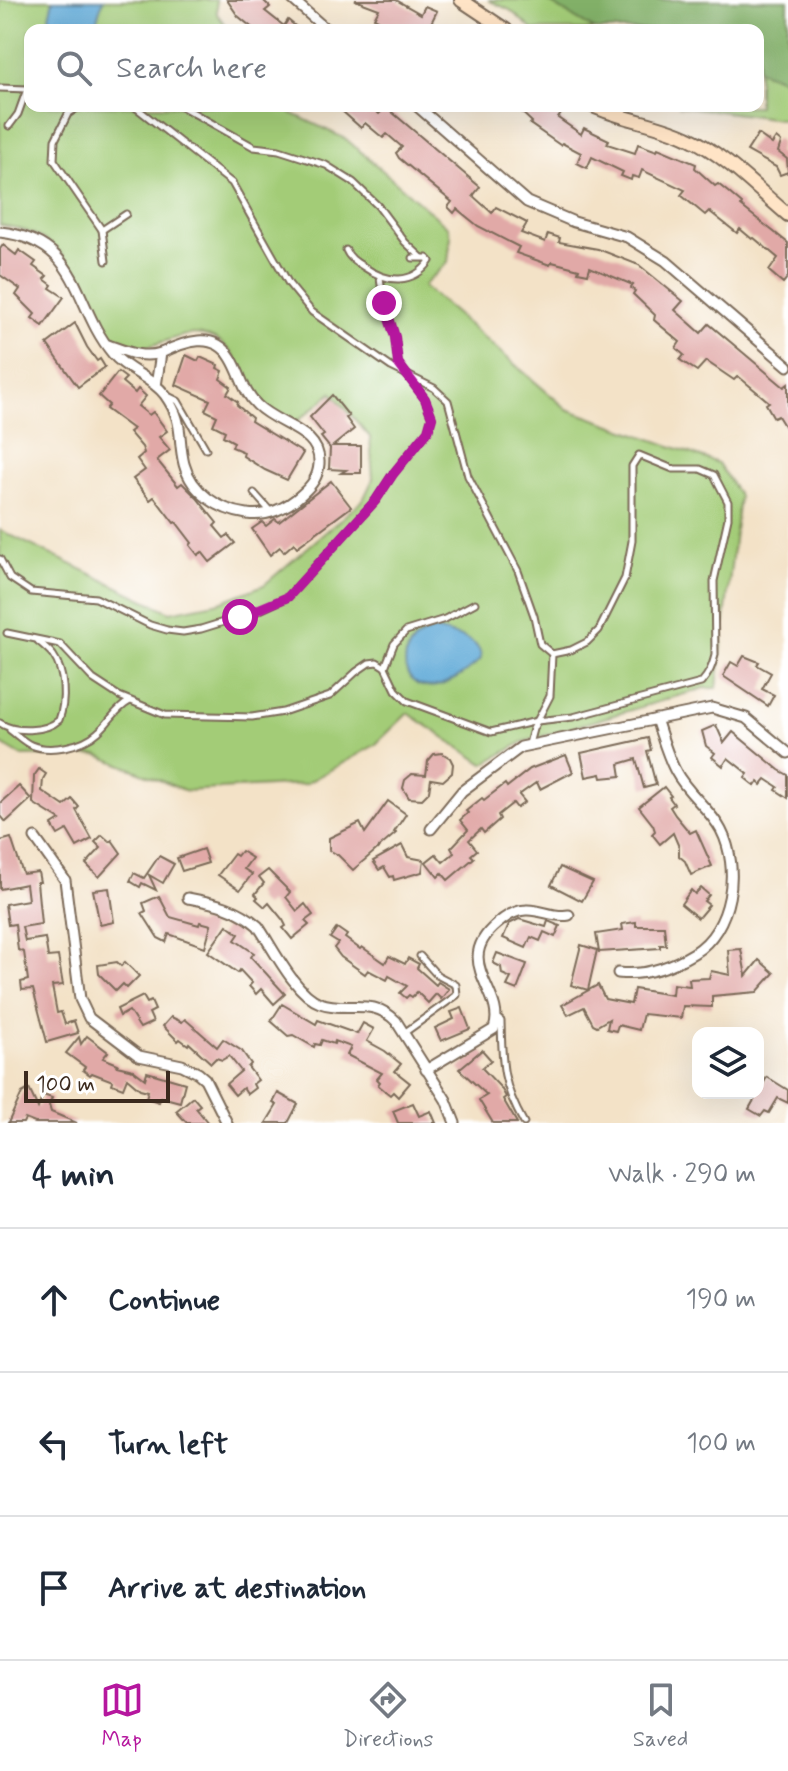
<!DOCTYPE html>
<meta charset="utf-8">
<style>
:root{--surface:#fff;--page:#f6f6f7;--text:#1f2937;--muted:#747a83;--line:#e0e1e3;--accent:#b5179e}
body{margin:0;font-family:Mynerve,sans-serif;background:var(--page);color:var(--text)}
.controls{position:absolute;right:24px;bottom:24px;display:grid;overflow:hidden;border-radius:16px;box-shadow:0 8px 32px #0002}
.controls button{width:72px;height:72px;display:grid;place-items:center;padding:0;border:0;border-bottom:2px solid var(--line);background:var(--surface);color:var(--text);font:40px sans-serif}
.scale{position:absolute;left:24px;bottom:20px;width:146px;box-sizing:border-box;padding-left:8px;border:4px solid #3b2a1e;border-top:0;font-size:22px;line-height:28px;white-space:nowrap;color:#3b2a1e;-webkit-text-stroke:6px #fff;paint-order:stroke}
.stop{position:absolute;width:24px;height:24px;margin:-18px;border:6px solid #b5179e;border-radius:50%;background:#fff}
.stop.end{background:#b5179e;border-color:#fff;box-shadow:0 2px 8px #0008}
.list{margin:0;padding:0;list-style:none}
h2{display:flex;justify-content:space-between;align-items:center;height:104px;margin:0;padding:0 32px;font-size:34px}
h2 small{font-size:26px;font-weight:400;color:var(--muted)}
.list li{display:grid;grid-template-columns:52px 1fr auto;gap:24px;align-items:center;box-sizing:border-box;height:144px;padding:0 32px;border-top:2px solid var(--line)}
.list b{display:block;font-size:30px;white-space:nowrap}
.list em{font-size:26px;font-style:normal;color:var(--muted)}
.icon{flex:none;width:44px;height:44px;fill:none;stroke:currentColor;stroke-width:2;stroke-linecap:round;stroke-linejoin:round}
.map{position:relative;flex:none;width:788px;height:1123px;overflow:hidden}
.search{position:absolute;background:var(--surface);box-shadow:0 8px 32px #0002;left:24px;right:24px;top:24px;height:88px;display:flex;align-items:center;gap:20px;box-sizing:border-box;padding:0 28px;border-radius:16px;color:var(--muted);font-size:30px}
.sheet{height:536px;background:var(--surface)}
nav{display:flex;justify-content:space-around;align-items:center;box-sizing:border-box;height:112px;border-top:2px solid var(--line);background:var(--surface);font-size:22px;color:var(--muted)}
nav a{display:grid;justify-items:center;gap:4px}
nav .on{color:var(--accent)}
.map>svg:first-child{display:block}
.green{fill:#a3cc77;stroke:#6f7b4a;stroke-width:2}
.forest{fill:#82b068;stroke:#5e6d43;stroke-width:2}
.water{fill:#60aad8;stroke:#4e6a7b;stroke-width:2}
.building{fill:#e1a9a7}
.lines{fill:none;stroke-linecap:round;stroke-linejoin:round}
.lane-casing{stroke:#7b6a59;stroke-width:9}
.street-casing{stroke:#7b6a59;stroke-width:13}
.secondary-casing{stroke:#7b6a59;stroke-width:16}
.lane{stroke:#fff;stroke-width:5}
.street{stroke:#fff;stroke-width:9}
.secondary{stroke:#ffe4c6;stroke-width:12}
.route{stroke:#b5179e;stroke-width:10}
</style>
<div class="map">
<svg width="788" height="1123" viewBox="0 0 788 1123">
<rect width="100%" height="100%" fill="#fff"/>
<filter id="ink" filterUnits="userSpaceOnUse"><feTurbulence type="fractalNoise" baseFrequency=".0125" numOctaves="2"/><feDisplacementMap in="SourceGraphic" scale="16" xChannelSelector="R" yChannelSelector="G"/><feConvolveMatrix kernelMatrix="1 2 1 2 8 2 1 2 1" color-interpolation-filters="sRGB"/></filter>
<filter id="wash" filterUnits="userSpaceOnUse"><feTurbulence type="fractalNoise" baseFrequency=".006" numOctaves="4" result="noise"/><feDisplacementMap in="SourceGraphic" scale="32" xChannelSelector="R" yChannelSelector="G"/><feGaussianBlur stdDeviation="1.8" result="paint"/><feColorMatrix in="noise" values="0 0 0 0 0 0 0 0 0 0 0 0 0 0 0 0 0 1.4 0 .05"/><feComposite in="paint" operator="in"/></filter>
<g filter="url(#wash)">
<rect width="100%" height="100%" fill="#f3e2c7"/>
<g class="green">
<path d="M 0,0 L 216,0 L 217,14 L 229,30 L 30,30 L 30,106 L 286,106 L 291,113 L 346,139 L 448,227 L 451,236 L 448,262 L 423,286 L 567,409 L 718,463 L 739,496 L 717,688 L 705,688 L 523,742 L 484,764 L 408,713 L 375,745 L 305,784 L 186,791 L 98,755 L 22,756 L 0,743 L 0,530 L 170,612 L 220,602 L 264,585 L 363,500 L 373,479 L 370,437 L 332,393 L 294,424 C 277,417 260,407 251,390 C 239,370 235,346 210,337 C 172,323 141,371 106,332 C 78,280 68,233 0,225 Z"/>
<polygon points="488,0 788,0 788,120 678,106 758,106 758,30 533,30 510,10"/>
</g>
<polygon class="forest" points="545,0 788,0 788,81 758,70 758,30 595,30"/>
<g class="water">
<path d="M 53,0 L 104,0 C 97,10 100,21 91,30 L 57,30 L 49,16 Z"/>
<path d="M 436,630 C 453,635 482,638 481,659 C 405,731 379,641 436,630 Z"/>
</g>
<g id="blocks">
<g class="building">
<polygon points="227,0 263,0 270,7 265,11 284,26 288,20 300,30 255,30 238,16"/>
<polygon points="355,0 396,0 421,14 425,6 437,11 431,23 445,30 413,30 400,23 388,25 374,18 379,9"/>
<polygon points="344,106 370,106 379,114 386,107 480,187 473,196 492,213 496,207 527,223 521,233 545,242 548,234 560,238 559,242 598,249 639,265 683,301 675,310 701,333 709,324 784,387 788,384 788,432 778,416 774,418 766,404 769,402 738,376 734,380 706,361 697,371 680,360 684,355 676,348 680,342 654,320 655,315 633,294 635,291 631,288 633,285 590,267 588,274 578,272 579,269 552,262 550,265 516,253 519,247 478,226 457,209 454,213 448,207 452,202 399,158 396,153 402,147 387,134 383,138 365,123 361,128 341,110"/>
<polygon points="515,106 559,106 564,110 558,118 581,134 584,128 609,140 607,144 635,153 638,144 657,151 658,148 696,164 695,168 715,186 718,184 728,192 742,204 741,206 788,243 788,277 783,283 769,271 778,258 754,238 752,239 740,229 737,233 709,211 705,215 681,195 685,190 642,170 639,178 632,176 631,180 621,176 623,172 592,157 587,168 577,163 581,153 562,143 560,145 530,124 532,122"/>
<polygon points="758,134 772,144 776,138 781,142 778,152 787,159 788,172 780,175 776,167 747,151"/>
<polygon points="3,245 16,255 19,250 36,262 33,266 47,276 44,279 52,285 50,288 64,297 43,326 32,318 35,314 16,295 20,289 0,275 0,249"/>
<polygon points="75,323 87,347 97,361 100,359 105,367 78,387 47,344"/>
<polygon points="186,355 198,361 200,357 218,365 217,368 223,371 220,379 231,387 227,394 238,402 237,405 252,418 251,421 303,453 287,480 265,470 243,456 244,452 232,447 234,442 223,436 225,431 213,425 217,416 205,410 210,400 176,385"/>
<polygon points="118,372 126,378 122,382 135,393 138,389 146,396 138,406 149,415 153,412 167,431 159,437 170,450 157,460 178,486 182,483 197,498 217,523 214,526 224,538 228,535 235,543 210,562 202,552 198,555 190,545 192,543 176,522 174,523 154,497 150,500 133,479 145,470 137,459 144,453 142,447 129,432 133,429 106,409 109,405 99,396"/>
<polygon points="332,395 349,416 346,418 354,429 333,446 361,446 361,473 341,473 346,470 329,469 330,448 321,437 324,435 310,417"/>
<polygon points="331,481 351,507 297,547 294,543 284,552 280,547 270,555 252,529 262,522 266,526 275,519 279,522"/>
<polygon points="744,656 759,662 757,665 771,673 762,689 774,695 768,706 723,676 731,662 738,666"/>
<polygon points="716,725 724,743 733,732 779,770 788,775 788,798 776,790 778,787 766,779 761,785 758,782 755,786 745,778 748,774 728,758 723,766 712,757 715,753 706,746 702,731"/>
<polygon points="648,738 651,750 647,751 656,785 644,788 636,759 619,764 621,776 602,778 601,774 586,777 581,753"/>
<polygon points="434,754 442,753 450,758 453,764 452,773 443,781 431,779 429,792 422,799 409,798 403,788 405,780 412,774 426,775 428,761"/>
<polygon points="566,755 573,772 540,789 537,782 519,795 525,802 517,808 513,803 498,815 500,819 484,833 481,829 469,840 477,850 471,855 474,858 448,880 442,873 438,877 426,862 436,854 443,862 454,853 451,848 468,830 460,820 468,813 466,811 482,798 484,800 505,784 507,787 530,769"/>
<polygon points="39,769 46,774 43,779 42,791 64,806 72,799 79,807 76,810 92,839 77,847 67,830 58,835 52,825 60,820 33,803 34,776"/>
<polygon points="19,786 31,799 6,822 0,815 0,803"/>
<polygon points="664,787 671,796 669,797 674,804 670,807 675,815 690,833 696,830 712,866 691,875 685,861 679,856 679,847 673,833 660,844 652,834 655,831 653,825 639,807"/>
<polygon points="388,801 406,814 394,832 396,833 353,870 338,855 329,850 329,838 360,823 365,833"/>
<polygon points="102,835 110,842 112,840 121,853 99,877 86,864 101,848 95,842"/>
<polygon points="11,838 23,874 38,872 40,882 37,882 41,924 22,927 25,941 45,938 48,957 58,956 63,985 52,986 57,1013 61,1012 65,1024 74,1021 78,1033 47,1042 33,989 22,990 21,982 28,980 24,952 18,950 15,924 8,925 5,904 28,900 26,884 0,889 0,841"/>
<polygon points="402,845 408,857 424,860 422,872 394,880 393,876 390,877 384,867 379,870 373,861"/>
<polygon points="203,849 208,863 182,871 177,858"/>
<polygon points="241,851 252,858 244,869 252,874 240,890 218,875 234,854 237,856"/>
<polygon points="159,856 174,864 163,883 149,875 156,890 142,883 140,887 130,881 134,873 144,878"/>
<polygon points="560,867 593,882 582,901 551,885"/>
<polygon points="268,870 290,892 286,897 297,911 305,904 313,915 305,921 309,925 292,939 283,928 286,926 283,920 269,903 265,907 256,899 258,897 255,894 264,883 259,877"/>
<polygon points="109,888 114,922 100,925 93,890"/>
<polygon points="701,888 709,895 704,901 709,905 698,918 681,904 691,890 695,894"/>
<polygon points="159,896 170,917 199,925 200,922 211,925 205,947 169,934 166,942 158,938 142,913 146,911 143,903"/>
<polygon points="519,919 546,927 548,921 560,926 555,937 544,932 540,941 531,937 526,948 503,938 509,924"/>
<polygon points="636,922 636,926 664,926 666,945 660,945 660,948 599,952 596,934 623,930 622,924"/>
<polygon points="227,925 239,934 235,940 254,953 251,957 285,994 274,1004 261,989 256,994 249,986 252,983 240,970 238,973 208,952"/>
<polygon points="337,928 347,935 345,938 360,949 362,947 385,963 389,956 405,964 408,958 419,964 417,968 436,985 438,982 449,989 441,999 436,994 428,1003 417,992 412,997 409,995 406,998 400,993 407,986 389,976 387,980 368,970 365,974 341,957 334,948 338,943 330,938"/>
<polygon points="581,945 597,950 588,990 571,985"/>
<polygon points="741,949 746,976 759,960 774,973 757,992 712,996 712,1007 683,1006 681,1018 643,1014 639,1030 618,1025 616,1031 607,1029 609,1019 597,1026 593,1024 584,1007 568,1015 562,1005 598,985 605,999 631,1004 634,989 672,995 673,984 690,986 689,979 709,978 711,971 730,975 728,950"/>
<polygon points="497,953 527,964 517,990 507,986 511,978 502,974 501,967 493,963"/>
<polygon points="117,962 121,966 125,962 139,976 127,988 123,984 116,991 99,974 98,965"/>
<polygon points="143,996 147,1003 151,1001 155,1010 149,1013 153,1022 140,1028 129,1011 120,1016 117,1009"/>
<polygon points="282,1004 316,1024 318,1020 357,1034 363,1023 374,1029 367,1041 385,1051 401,1064 395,1071 410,1083 398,1097 393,1092 390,1095 378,1085 380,1082 377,1079 382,1073 347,1055 351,1047 335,1041 334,1044 322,1040 320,1045 315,1044 314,1047 293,1035 288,1036 271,1021"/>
<polygon points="462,1008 470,1029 441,1041 435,1028 454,1019 451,1012"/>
<polygon points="171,1017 182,1022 185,1019 217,1047 223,1039 242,1051 251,1064 248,1067 258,1080 253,1084 255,1088 247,1094 243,1088 235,1095 226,1084 241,1071 229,1056 222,1060 216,1058 211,1063 189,1043 188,1045 180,1039 178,1041 163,1026"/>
<polygon points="87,1036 108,1052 103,1058 118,1064 117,1066 133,1070 145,1079 147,1072 185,1083 180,1102 161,1097 159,1102 146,1098 148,1091 140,1089 127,1078 123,1088 112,1084 113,1081 92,1073 90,1075 83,1070 85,1067 66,1053 79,1037 81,1044"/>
<polygon points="482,1050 491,1060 482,1068 501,1088 506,1097 503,1099 517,1123 493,1123 479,1100 487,1095 459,1069"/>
<polygon points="767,1077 788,1090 788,1103 778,1098 769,1113 765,1111 761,1116 749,1109"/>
<polygon points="29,1089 38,1108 43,1095 52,1098 49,1105 51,1112 77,1123 35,1123 25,1119 23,1123 8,1123 22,1093"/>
<polygon points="278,1093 298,1104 288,1123 266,1123 277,1105 273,1103"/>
<polygon points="193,1097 200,1105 196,1108 208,1123 187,1123 176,1111"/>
<polygon points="413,1103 419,1116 431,1111 436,1123 398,1123 393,1111"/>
</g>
</g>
</g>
<g filter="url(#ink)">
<use href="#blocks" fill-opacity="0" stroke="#7b6a59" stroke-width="2"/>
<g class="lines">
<defs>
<g id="lane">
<polyline points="0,88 27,89"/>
<polyline points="80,106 68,114 55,140 54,160 102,230"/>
<polyline points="181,106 254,147 279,150 326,165 353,182 378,206 405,242 421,257"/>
<polyline points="9,126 18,114 27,89"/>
<path d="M 346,250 C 349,258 356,262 364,267 C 387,283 413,285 430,261 L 427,258 L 413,258"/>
<polyline points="106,261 102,230 126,214"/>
<polyline points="168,396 178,401 206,449"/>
<polyline points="254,493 271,512"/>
<polyline points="0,559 10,578 31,592 96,598 150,625 167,630 183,632 201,629 256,612 288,597 376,500 393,474 428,431 432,417 425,399 398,363 395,337 382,293 380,277"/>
<path d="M 7,633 L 60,644 L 93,679 L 119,696 L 165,715 L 252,717 L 283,712 L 330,696 L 356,672 L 369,663 L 377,662 L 385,667 L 396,690 L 407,701 L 491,732 L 537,721 L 573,717 L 701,683 C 709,674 712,667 715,655 L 714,581 L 728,518 L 728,502 L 714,475 L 700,469 L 673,469 L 639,455 L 632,466 L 632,541 L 625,578 L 599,630 L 587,642 L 571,650 L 552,654 L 540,644 L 534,616 L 518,571 L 468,476 L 448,401 L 434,388 L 391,367 L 312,312 L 289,284 L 232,183 L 134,106"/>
<polyline points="385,667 394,644 406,631 445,619 475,603"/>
<path d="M 0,723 C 15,733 46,732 59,720 C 66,701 65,672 53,655 C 49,650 43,645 38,641"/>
<path d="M 10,730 C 17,735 24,742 31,745 C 50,753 83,746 98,732 C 110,722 115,709 130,701"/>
<polyline points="529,744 533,729 550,696 552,654"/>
<path d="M 497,1019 L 501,1021 C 502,1065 502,1084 524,1123"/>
<polyline points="404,1033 457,995 456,985 437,975 420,956"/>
</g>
<g id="street">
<polyline points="293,0 327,30"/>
<polyline points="417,106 527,202 574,222 627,237 666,261 788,366"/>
<path d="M 0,232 C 82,241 72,305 113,354 C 127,371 153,378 165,395 C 185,423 177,436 184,464 C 192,493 219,510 247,514 C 267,517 287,508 302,494 C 312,485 318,477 319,464 C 321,430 278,426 257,405 C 243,392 241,374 231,358 C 214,330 184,342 161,353 L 156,386"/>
<path d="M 108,345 C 125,351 142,359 161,353"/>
<polyline points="431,829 462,791 521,747 712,708 746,718 788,753"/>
<polyline points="35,838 65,880 80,999 89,1018 139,1056 182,1065 198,1073 205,1079 227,1123"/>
<path d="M 188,898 C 214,903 237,907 258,926 C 273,948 295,994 320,1003 C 348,1013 371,996 396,1021 L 446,1100 L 455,1123"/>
<path d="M 618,973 C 646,976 671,967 694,953 C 732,930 741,868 721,830 C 710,809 687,793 676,772 C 667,756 662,736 656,719"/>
<path d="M 426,1070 L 494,1029 C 507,992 450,963 497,924 C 505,917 515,910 526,910 C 541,909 553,918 569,915"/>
</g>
<g id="secondary">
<polyline points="461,0 506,30"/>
<path d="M 593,106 C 623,120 659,123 689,138 C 725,155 757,189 788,215"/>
</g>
</defs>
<use href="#lane" class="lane-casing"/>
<use href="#street" class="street-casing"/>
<use href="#secondary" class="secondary-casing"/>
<use href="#lane" class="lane"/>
<use href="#street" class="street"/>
<use href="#secondary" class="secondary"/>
</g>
</g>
<g class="lines" filter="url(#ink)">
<polyline class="route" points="240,617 288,597 376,500 393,474 428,431 432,417 425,399 398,363 395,337 384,303"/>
</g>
</svg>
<div class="controls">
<button><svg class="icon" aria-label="layers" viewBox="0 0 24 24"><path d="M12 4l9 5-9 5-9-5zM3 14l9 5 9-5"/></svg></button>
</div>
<div class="scale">100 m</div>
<div class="stop" style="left:240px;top:617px"></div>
<div class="stop end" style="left:384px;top:303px"></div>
<div class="search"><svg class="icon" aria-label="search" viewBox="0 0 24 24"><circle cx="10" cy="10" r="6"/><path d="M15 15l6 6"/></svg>Search here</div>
</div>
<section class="sheet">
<h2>4 min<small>Walk · 290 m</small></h2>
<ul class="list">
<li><svg class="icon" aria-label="ahead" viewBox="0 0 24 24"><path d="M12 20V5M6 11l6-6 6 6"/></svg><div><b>Continue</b></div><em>190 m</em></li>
<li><svg class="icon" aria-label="left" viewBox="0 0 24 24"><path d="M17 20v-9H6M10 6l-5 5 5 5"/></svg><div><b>Turn left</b></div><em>100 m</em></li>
<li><svg class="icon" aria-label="arrive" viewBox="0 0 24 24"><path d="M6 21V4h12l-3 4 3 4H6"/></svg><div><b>Arrive at destination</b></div></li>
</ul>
</section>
<nav>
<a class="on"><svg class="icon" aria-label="map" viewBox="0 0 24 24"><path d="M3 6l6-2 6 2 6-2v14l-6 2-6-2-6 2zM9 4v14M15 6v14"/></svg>Map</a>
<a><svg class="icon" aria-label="directions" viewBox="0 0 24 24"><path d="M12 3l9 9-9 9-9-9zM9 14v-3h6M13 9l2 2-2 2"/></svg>Directions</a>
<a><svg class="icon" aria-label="saved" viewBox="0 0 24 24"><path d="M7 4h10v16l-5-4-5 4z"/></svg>Saved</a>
</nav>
